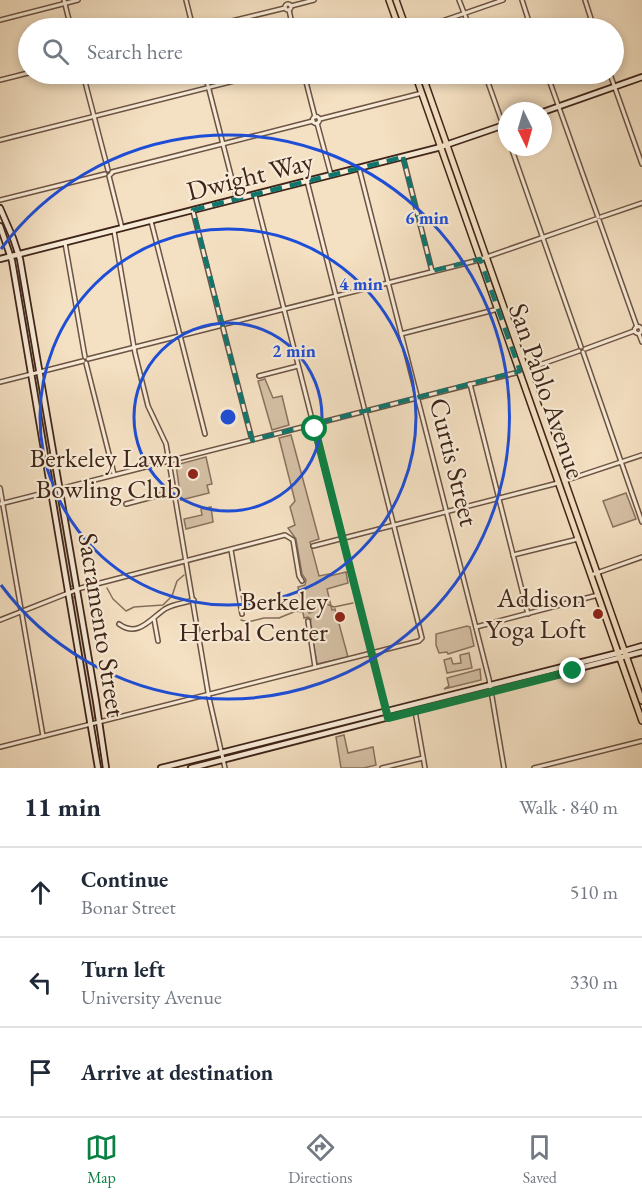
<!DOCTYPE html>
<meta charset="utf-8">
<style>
:root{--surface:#fff;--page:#f2f2f3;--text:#1f2937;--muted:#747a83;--line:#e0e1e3;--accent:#0b8043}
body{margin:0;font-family:"EB Garamond",serif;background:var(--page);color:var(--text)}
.compass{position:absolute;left:498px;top:102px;width:54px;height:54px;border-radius:50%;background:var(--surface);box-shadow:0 3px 9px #0003;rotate:175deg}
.stop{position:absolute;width:18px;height:18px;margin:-14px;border:4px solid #0b8043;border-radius:50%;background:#fff}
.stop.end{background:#0b8043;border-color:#fff;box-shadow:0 2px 6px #0008}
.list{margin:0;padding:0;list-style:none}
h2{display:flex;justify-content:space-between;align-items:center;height:78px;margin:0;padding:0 24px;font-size:26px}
h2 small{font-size:20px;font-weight:400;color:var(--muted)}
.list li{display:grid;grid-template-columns:39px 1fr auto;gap:18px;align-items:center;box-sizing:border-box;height:90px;padding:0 24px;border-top:2px solid var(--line)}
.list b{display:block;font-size:22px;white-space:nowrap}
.list p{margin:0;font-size:20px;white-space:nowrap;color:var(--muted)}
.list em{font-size:20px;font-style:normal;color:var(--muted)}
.icon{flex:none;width:33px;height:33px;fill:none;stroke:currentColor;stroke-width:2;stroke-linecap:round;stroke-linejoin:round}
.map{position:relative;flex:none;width:642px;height:768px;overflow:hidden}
.search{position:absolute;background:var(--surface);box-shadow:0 3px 9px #0003;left:18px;right:18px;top:18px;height:66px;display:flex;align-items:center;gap:15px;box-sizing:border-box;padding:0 21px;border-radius:33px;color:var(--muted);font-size:22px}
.sheet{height:348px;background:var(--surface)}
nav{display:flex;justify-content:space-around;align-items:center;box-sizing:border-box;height:84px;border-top:2px solid var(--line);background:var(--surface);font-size:16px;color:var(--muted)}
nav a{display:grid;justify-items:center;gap:3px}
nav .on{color:var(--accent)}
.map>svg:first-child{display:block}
.green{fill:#d5c0a5;stroke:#8a725f;stroke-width:1.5}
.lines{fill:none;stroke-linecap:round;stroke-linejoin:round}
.stream{stroke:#866e5c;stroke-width:1.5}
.street-casing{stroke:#6c5343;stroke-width:6}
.secondary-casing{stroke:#3f2419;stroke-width:8}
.primary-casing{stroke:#3f2419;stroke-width:8}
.street{stroke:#f8ebd7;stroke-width:3}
.secondary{stroke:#f8ebd7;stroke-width:4.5}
.primary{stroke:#f4e0c2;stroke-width:5}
.route{stroke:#0b8043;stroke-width:8}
.marked{fill:none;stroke:#0f766e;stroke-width:4.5;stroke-dasharray:12 8;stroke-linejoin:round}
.ring{fill:none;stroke:#1d4ed8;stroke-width:3}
.poi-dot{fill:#8f2418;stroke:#f8ebd7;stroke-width:2}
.labels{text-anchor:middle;stroke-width:4.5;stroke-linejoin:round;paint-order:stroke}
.street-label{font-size:27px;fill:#3f2419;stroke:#f8ebd7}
.poi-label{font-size:27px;fill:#3f2419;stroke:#f8ebd7;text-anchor:end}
.centre{fill:#1d4ed8;stroke:#f8ebd7;stroke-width:3}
.ring-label{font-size:18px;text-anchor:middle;font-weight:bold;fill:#1d4ed8;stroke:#f8ebd7;stroke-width:4.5;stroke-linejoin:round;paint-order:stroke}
</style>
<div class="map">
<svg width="642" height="768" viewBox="0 0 642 768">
<rect width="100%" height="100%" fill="#f4e0c2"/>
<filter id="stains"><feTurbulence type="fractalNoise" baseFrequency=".00333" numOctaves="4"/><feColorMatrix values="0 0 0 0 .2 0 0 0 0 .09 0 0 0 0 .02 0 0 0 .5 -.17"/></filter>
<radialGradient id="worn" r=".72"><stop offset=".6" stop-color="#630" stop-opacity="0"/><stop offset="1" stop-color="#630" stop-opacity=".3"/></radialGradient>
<g class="green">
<polygon points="16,268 27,310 37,367 33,368"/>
<polygon points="38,377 57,484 53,485 34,379"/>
<polygon points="265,379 273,398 282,396 289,425 272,430 258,381"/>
<polygon points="291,435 319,539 310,542 319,576 329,574 330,576 346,572 348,583 327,589 332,610 335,609 348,657 317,664 310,626 311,619 308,617 304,618 298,587 305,585 306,580 302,574 296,539 288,528 295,525 290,507 295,501 279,438"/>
<polygon points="206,457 212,484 207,485 209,493 181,500 176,465"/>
<polygon points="626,493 636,519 613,527 603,501"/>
<polygon points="59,495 74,585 70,587 54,496"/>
<polygon points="211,507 213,522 186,529 184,519 202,515 201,509"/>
<polygon points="76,596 95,707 95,718 92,719 72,598"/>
<polygon points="467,626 470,627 474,646 448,654 447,652 439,653 436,645 436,634"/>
<polygon points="469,653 472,668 447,673 444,660 451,658 453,664 461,663 460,655"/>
<polygon points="480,669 481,680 444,689 449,686 447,678"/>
<polygon points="337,727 337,729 229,756"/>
<polygon points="344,735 348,753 373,747 376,765 364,768 341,768 336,737"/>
</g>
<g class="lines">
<g class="stream">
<polyline points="107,588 113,599 126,611 134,607 163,605 172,596 177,581 184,575"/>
<polyline points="309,613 313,612 321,602 334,607 353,603"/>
<polyline points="241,620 248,622 264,618 279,618 296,611 301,612"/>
<polyline points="311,626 315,638 313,642"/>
</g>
<defs>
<g id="street">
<polyline points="64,0 71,28"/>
<polyline points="186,0 193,28"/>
<polyline points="459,0 470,28"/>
<polyline points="522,0 531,28"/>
<polyline points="585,0 594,28"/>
<circle cx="288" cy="7" r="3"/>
<polyline points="291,6 314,0"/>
<polyline points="289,10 293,28"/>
<polyline points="0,20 78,0"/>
<polyline points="203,28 285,8"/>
<polyline points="422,28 503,0"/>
<polyline points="83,74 108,170"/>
<polyline points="205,74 237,199"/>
<polyline points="304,74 315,117"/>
<polyline points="485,74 507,136"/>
<polyline points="547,74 598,217"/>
<polyline points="610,74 642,164"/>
<polyline points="0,80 28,73"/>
<circle cx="316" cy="120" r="3.5"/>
<polyline points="320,119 422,93"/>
<polyline points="317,123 331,175"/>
<polyline points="0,140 262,74"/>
<polyline points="511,147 581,347"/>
<polyline points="403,157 432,271"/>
<polyline points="359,168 489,679 504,768"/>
<polyline points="112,172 313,121"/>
<polyline points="112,173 109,176 122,228"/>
<polyline points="255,195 386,711"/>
<polyline points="0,200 105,174"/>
<polyline points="193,211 221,322"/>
<polyline points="601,217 642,203"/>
<polyline points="599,220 637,327"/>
<polyline points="151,221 205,434"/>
<polyline points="114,231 135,353 148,406 166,444 209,698 225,768"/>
<polyline points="65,243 85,357"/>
<polyline points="225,324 475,261 596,219"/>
<circle cx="638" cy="330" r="3.5"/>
<polyline points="223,328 252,440"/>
<polyline points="401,334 498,309"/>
<polyline points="639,334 642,342"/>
<polyline points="585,349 634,331"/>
<polyline points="583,352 642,522"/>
<polyline points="88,359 219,326"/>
<polyline points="86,363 114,474"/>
<polyline points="525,370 579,351"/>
<polyline points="259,376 298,366"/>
<polyline points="0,382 83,361"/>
<polyline points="470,384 528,614"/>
<polyline points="564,481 642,455"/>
<polyline points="0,488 43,736"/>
<polyline points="0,504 519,372"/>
<polyline points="126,504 175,491"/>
<polyline points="313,546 558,483"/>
<polyline points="231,550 242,614"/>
<polyline points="513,555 578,539"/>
<polyline points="591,575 642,557"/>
<polyline points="154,619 158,641"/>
<polyline points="0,620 81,588 285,535 293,540 299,576 302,581"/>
<polyline points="308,621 315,667"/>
<path d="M 119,624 C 138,638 150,619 165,609 C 173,604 184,603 194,600"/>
<polyline points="476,627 598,595"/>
<polyline points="415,711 425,768"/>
<polyline points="0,747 419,641 422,638 307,181"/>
<polyline points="382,768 423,758"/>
<polyline points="534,768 642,741"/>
</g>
<g id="secondary">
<polyline points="543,112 642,77"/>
<polyline points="0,208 13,238 20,259 96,701 106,768"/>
<polyline points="0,226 12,261 98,768"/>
<polyline points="0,259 437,148 507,124"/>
<polyline points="161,768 614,654 642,646"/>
<polyline points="191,768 642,652"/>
</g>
<g id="primary">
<polyline points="389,0 399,28"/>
<polyline points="396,0 406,28"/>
<polyline points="415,74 642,721"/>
<polyline points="422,74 642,701"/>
</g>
</defs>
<use href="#street" class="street-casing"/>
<use href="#secondary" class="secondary-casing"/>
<use href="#primary" class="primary-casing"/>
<use href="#street" class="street"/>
<use href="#secondary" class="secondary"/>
<use href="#primary" class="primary"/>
</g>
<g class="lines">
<polyline class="route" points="315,429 388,718 573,671"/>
</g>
<path class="marked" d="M 403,157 L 432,271 L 480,259 L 520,371 L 252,440 L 193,210 Z"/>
<g class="ring">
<circle cx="228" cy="417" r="94"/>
<circle cx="228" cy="417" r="188"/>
<path d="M1 249A282 282 0 1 1 1 585"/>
</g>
<g class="poi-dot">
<circle cx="193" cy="474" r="6"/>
<circle cx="598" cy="614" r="6"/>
<circle cx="340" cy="617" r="6"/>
</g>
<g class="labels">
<g class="street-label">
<text transform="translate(250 176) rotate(-14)" y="9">Dwight Way</text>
<text transform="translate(547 391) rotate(71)" y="9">San Pablo Avenue</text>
<text transform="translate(454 462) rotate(76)" y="9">Curtis Street</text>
<text transform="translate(102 625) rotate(81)" y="9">Sacramento Street</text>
</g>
<g class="poi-label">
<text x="181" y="467">Berkeley Lawn<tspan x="181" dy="31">Bowling Club</tspan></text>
<text x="586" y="607">Addison<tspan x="586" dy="31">Yoga Loft</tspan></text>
<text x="328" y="610">Berkeley<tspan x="328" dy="31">Herbal Center</tspan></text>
</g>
</g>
<circle cx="228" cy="417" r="9" class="centre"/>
<g class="ring-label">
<text x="427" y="224">6 min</text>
<text x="361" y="290">4 min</text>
<text x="294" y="357">2 min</text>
</g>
<rect width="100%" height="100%" filter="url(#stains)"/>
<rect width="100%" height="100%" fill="url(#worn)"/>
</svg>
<svg class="compass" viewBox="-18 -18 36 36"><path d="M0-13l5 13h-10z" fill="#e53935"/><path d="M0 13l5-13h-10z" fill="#747a83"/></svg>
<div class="stop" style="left:315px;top:429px"></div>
<div class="stop end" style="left:573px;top:671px"></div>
<div class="search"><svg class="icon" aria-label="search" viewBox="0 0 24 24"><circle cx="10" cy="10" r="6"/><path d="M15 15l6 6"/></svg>Search here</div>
</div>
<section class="sheet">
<h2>11 min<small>Walk · 840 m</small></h2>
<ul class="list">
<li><svg class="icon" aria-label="ahead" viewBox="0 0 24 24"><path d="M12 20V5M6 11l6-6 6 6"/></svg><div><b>Continue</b><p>Bonar Street</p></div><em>510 m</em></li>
<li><svg class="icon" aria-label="left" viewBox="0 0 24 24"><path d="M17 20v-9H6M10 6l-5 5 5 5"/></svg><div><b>Turn left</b><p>University Avenue</p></div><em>330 m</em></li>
<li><svg class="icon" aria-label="arrive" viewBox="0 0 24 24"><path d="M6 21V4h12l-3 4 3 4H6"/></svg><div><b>Arrive at destination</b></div></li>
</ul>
</section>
<nav>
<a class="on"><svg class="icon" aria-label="map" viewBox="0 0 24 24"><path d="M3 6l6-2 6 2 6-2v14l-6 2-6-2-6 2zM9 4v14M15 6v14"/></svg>Map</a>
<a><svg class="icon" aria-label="directions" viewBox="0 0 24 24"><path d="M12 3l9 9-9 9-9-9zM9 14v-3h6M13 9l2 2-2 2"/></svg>Directions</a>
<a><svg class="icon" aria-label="saved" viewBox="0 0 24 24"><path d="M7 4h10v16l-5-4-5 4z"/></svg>Saved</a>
</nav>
